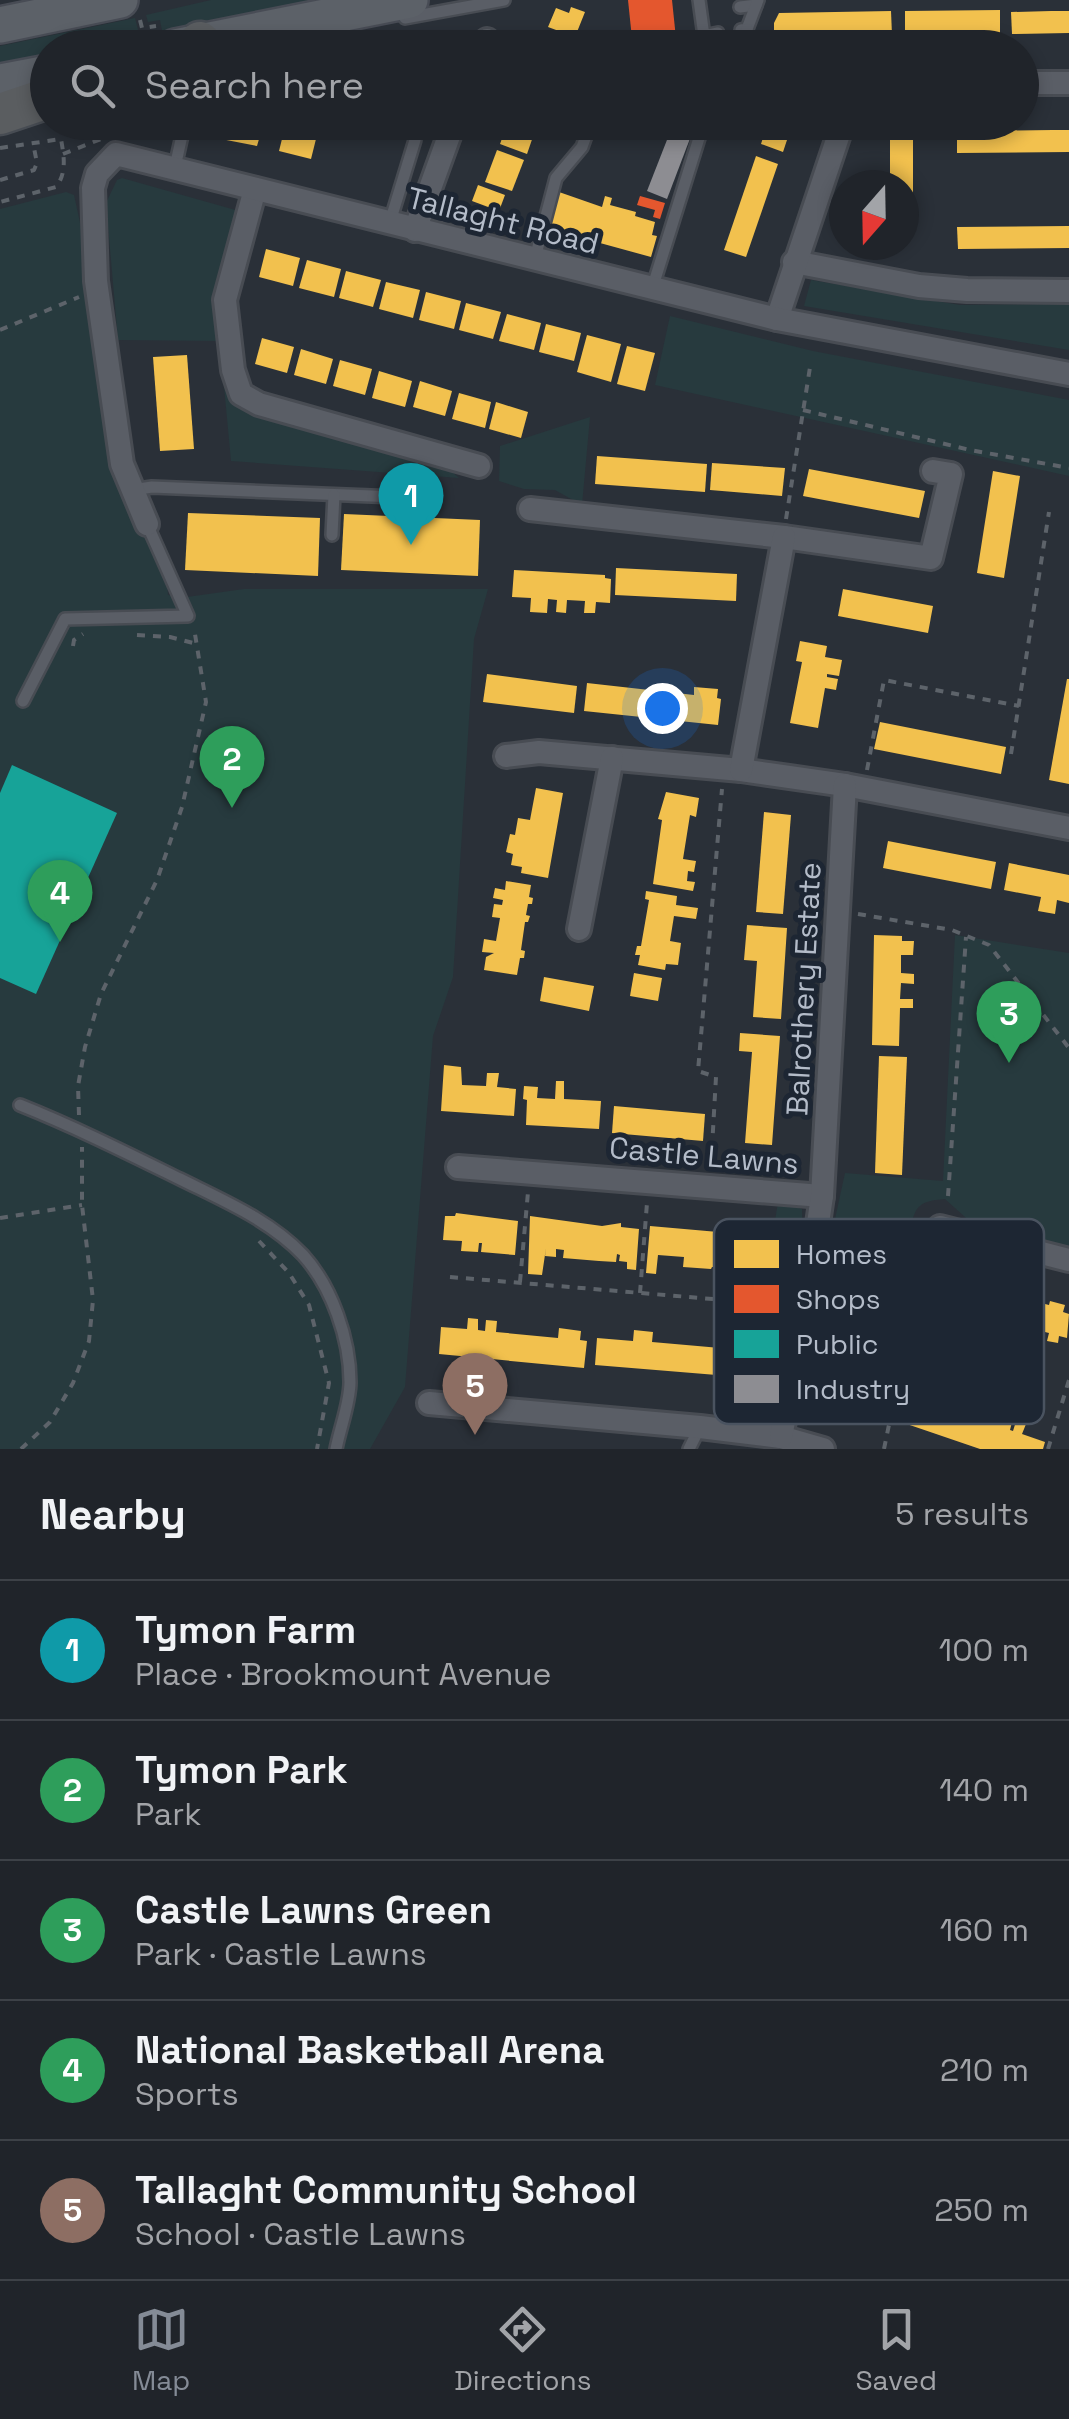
<!DOCTYPE html>
<meta charset="utf-8">
<style>
:root{--surface:#20242a;--page:#282c32;--text:#f1f3f6;--muted:#a2a4a8;--line:#3d4147;--accent:#848b96}
body{margin:0;font-family:"Space Grotesk",sans-serif;background:var(--page);color:var(--text)}
.compass{position:absolute;left:829px;top:170px;width:90px;height:90px;border-radius:50%;background:var(--surface);box-shadow:0 5px 15px #0003;rotate:200deg}
.you{position:absolute;left:662px;top:708px;width:35px;height:35px;margin:-25px;border:8px solid #fff;border-radius:50%;background:#1a73e8;box-shadow:0 0 0 15px #1a73e833}
.badge{display:grid;place-items:center;width:65px;height:65px;border-radius:50%;background:var(--accent);color:#fff;font-size:32px;font-weight:700}
.pin{position:absolute;translate:-50% -82px;filter:drop-shadow(0 2px 5px #0008)}
.pin::after{content:'';position:absolute;top:52px;width:35px;height:30px;background:inherit;clip-path:polygon(0 0,100% 0,50% 100%)}
.list{margin:0;padding:0;list-style:none}
h2{display:flex;justify-content:space-between;align-items:center;height:130px;margin:0;padding:0 40px;font-size:42px}
h2 small{font-size:32px;font-weight:400;color:var(--muted)}
.list li{display:grid;grid-template-columns:65px 1fr auto;gap:30px;align-items:center;box-sizing:border-box;height:140px;padding:0 40px;border-top:2px solid var(--line)}
.list b{display:block;font-size:38px;white-space:nowrap}
.list p{margin:0;font-size:32px;white-space:nowrap;color:var(--muted)}
.list em{font-size:32px;font-style:normal;color:var(--muted)}
.icon{flex:none;width:55px;height:55px;fill:none;stroke:currentColor;stroke-width:2;stroke-linecap:round;stroke-linejoin:round}
.map{position:relative;flex:none;width:1069px;height:1449px;overflow:hidden}
.search{position:absolute;background:var(--surface);box-shadow:0 5px 15px #0003;left:30px;right:30px;top:30px;height:110px;display:flex;align-items:center;gap:25px;box-sizing:border-box;padding:0 35px;border-radius:55px;color:var(--muted);font-size:38px}
.sheet{height:830px;background:var(--surface)}
nav{display:flex;justify-content:space-around;align-items:center;box-sizing:border-box;height:140px;border-top:2px solid var(--line);background:var(--surface);font-size:28px;color:var(--muted)}
nav a{display:grid;justify-items:center;gap:5px}
nav .on{color:var(--accent)}
.map>svg:first-child{display:block}
.green{fill:#273a3e}
.homes{fill:#f2c14e}
.shops{fill:#e4572e}
.public{fill:#17a398}
.industry{fill:#8d8d92}
.lines{fill:none;stroke-linecap:round;stroke-linejoin:round}
.lane-casing{stroke:#484c53;stroke-width:16}
.street-casing{stroke:#484c53;stroke-width:28}
.primary-casing{stroke:#484c55;stroke-width:40}
.highway-casing{stroke:#474c53;stroke-width:45}
.path{stroke:#5d636a;stroke-width:4;stroke-dasharray:8 8;stroke-linecap:butt}
.lane{stroke:#5a5e66;stroke-width:11}
.street{stroke:#5a5e66;stroke-width:22}
.primary{stroke:#5c6168;stroke-width:35}
.highway{stroke:#5a5d60;stroke-width:40}
.labels{text-anchor:middle;stroke-width:10;stroke-linejoin:round;paint-order:stroke}
.street-label{font-size:30px;fill:#b4bcc9;stroke:#1d2633}
.key{fill:#1d2633;stroke:#4a5360;stroke-width:2.5}
.key-label{font-size:28px;fill:#b4bcc9}
</style>
<div class="map">
<svg width="1069" height="1449" viewBox="0 0 1069 1449">
<rect width="100%" height="100%" fill="#2a3038"/>
<g class="green">
<polygon points="211,0 334,0 163,36 160,20 148,22 146,15"/>
<polygon points="135,18 139,34 152,32 153,37 105,47 48,48 47,60 0,70 0,46"/>
<polygon points="122,178 239,211 219,341 118,340 106,203 117,180"/>
<polygon points="66,192 74,195 84,241 104,417 121,490 167,582 168,595 187,597 244,589 488,589 474,639 453,977 433,1036 405,1387 370,1449 0,1449 0,209"/>
<polygon points="811,280 960,305 1069,304 1069,350 804,306"/>
<polygon points="670,316 813,351 1069,400 1069,476 655,385"/>
<polygon points="221,354 231,399 248,413 448,468 459,478 231,461"/>
<polygon points="590,417 582,505 555,490 524,489 499,481 500,446"/>
<path d="M 955,935 L 1069,953 L 1069,1251 L 974,1225 L 945,1199 C 916,1201 915,1208 909,1234 L 921,1253 L 915,1279 L 825,1265 L 845,1173 L 943,1181 Z"/>
<polygon points="778,1202 802,1209 803,1252 784,1331 778,1393 763,1411 744,1415"/>
</g>
<g class="homes">
<polygon points="571,7 585,12 575,37 548,27 556,8 569,13"/>
<polygon points="1000,10 1000,33 905,34 905,11"/>
<polygon points="891,11 892,35 774,36 774,23 779,13"/>
<polygon points="1051,11 1069,11 1069,33 1012,34 1011,12"/>
<polygon points="541,34 567,44 566,48 535,48"/>
<polygon points="194,122 264,122 257,146 216,138 216,136 192,129"/>
<polygon points="508,122 538,122 527,154 500,144"/>
<polygon points="768,122 793,122 783,152 761,144"/>
<polygon points="890,122 913,122 913,235 904,235 904,185 890,185"/>
<polygon points="285,127 317,135 311,159 279,151"/>
<polygon points="1053,130 1069,130 1069,152 957,153 957,131"/>
<polygon points="497,150 524,160 512,191 485,182"/>
<polygon points="756,156 778,164 746,257 724,250"/>
<polygon points="478,185 505,195 499,211 472,201"/>
<polygon points="559,192 602,207 605,196 612,198 610,205 636,212 635,216 655,222 652,235 657,236 651,257 549,229"/>
<polygon points="1069,226 1069,248 958,249 957,227"/>
<polygon points="266,249 300,258 293,286 259,277"/>
<polygon points="307,260 341,269 334,297 299,288"/>
<polygon points="346,271 381,280 373,307 339,298"/>
<polygon points="386,282 420,290 413,318 379,309"/>
<polygon points="426,292 461,301 454,329 419,320"/>
<polygon points="466,303 501,312 493,339 459,330"/>
<polygon points="507,314 541,323 534,350 499,341"/>
<polygon points="546,324 581,333 574,361 539,352"/>
<polygon points="587,335 621,344 611,382 577,372"/>
<polygon points="262,338 294,347 287,373 255,364"/>
<polygon points="627,346 655,353 645,391 617,384"/>
<polygon points="301,349 333,359 326,384 294,375"/>
<polygon points="187,355 194,449 160,451 153,357"/>
<polygon points="340,360 372,369 365,395 333,386"/>
<polygon points="379,371 412,381 405,407 372,398"/>
<polygon points="420,381 452,391 445,416 413,407"/>
<polygon points="459,393 491,402 485,428 452,419"/>
<polygon points="496,402 528,412 521,438 489,429"/>
<polygon points="597,456 707,464 705,492 595,484"/>
<polygon points="712,463 785,468 782,496 710,490"/>
<polygon points="809,469 925,491 919,518 803,496"/>
<polygon points="993,471 1020,476 1004,578 977,573"/>
<polygon points="188,513 320,518 318,576 185,570"/>
<polygon points="344,514 480,520 478,576 341,570"/>
<polygon points="616,568 737,574 736,601 615,595"/>
<polygon points="514,570 605,575 605,578 611,579 610,603 596,602 595,613 584,613 585,601 567,600 566,613 556,612 557,600 548,599 547,613 530,612 531,598 512,597"/>
<polygon points="843,589 933,606 928,633 838,616"/>
<polygon points="800,641 827,646 825,657 842,660 839,676 827,674 827,677 838,679 836,690 825,688 818,728 790,723 802,662 796,661"/>
<polygon points="487,674 577,686 574,713 483,702"/>
<polygon points="1067,679 1069,679 1069,784 1049,780"/>
<polygon points="587,683 694,695 694,687 718,689 717,698 721,699 718,725 584,711"/>
<polygon points="880,722 1006,747 1001,774 874,749"/>
<polygon points="536,788 563,793 548,878 521,873 522,867 511,865 513,854 506,852 510,834 515,835 518,818 530,820"/>
<polygon points="666,792 699,798 696,817 690,815 683,859 696,861 694,872 688,871 687,881 695,882 693,891 653,884 662,820 658,819"/>
<polygon points="764,812 791,815 783,914 756,912"/>
<polygon points="888,841 996,862 991,889 883,868"/>
<polygon points="1009,863 1069,875 1069,903 1057,900 1055,914 1038,911 1041,897 1004,890"/>
<polygon points="506,881 531,885 529,897 533,898 532,904 528,904 526,915 530,916 528,922 525,922 521,950 525,951 524,958 520,958 517,975 484,970 486,957 494,953 482,952 484,939 496,941 500,918 492,917 494,904 502,905 503,900 493,898 495,888 505,890"/>
<polygon points="646,891 677,896 676,905 698,908 696,919 674,916 670,941 681,943 678,965 666,964 665,970 638,965 640,955 635,955 637,946 641,946 649,900 645,899"/>
<polygon points="747,925 787,928 781,1019 753,1017 757,961 744,960"/>
<polygon points="874,935 902,936 902,941 914,941 913,955 901,955 901,973 914,974 914,984 901,983 900,999 913,999 913,1008 900,1008 899,1046 872,1045"/>
<polygon points="634,973 662,978 658,1001 630,996"/>
<polygon points="544,977 594,986 589,1011 540,1001"/>
<polygon points="740,1033 780,1036 772,1145 745,1143 752,1052 739,1051"/>
<polygon points="879,1056 907,1057 902,1175 875,1173"/>
<polygon points="444,1065 461,1067 462,1085 486,1086 487,1073 499,1073 497,1087 516,1089 514,1116 441,1111"/>
<polygon points="556,1081 564,1081 564,1099 601,1101 599,1129 526,1125 527,1100 523,1099 524,1086 538,1087 537,1098 555,1099"/>
<polygon points="614,1106 705,1114 703,1141 612,1133"/>
<polygon points="456,1213 518,1221 515,1255 481,1252 482,1243 479,1243 478,1252 461,1251 462,1241 443,1240 445,1216 455,1216"/>
<polygon points="530,1216 602,1226 621,1223 621,1227 639,1229 636,1270 627,1269 627,1262 619,1261 620,1255 617,1254 616,1262 599,1261 563,1258 564,1250 556,1249 556,1257 545,1256 546,1248 542,1275 528,1274"/>
<polygon points="650,1226 741,1234 741,1229 769,1231 767,1264 720,1260 719,1267 712,1267 711,1269 683,1267 684,1257 658,1255 656,1274 646,1273"/>
<polygon points="932,1276 974,1290 976,1284 986,1286 984,1292 1037,1305 1037,1302 1049,1305 1050,1301 1065,1305 1063,1312 1069,1314 1067,1338 1059,1336 1058,1343 1047,1341 1049,1333 974,1315 972,1323 958,1320 960,1311 953,1310 950,1324 939,1321 943,1307 925,1302"/>
<polygon points="468,1318 478,1319 478,1330 485,1331 486,1320 497,1321 496,1332 558,1338 559,1328 581,1331 580,1340 587,1341 584,1368 439,1354 441,1327 467,1329"/>
<polygon points="634,1330 653,1332 652,1342 743,1350 741,1377 595,1365 597,1338 633,1341"/>
<polygon points="907,1395 924,1401 926,1396 943,1401 941,1407 994,1424 996,1417 1012,1422 1010,1430 1013,1431 1018,1415 1028,1419 1022,1434 1045,1442 1043,1449 980,1449 898,1421"/>
</g>
<g class="shops">
<polygon points="628,0 672,0 677,48 633,48"/>
<polygon points="640,196 665,203 660,219 653,217 655,210 637,205"/>
</g>
<polygon class="public" points="12,765 117,813 36,994 0,978 0,793"/>
<polygon class="industry" points="674,122 694,128 667,199 647,191"/>
<g class="lines">
<defs>
<g id="lane">
<polyline points="699,0 704,36 718,33"/>
<polyline points="740,7 756,5"/>
<polyline points="405,18 504,0"/>
<polyline points="741,30 747,29 758,0"/>
<polyline points="740,48 747,29"/>
<polyline points="272,124 272,122"/>
<polyline points="175,167 185,122"/>
<polyline points="390,222 415,140"/>
<polyline points="535,258 556,178 582,147 591,122"/>
<polyline points="652,289 704,122"/>
<polyline points="132,490 152,487 421,498"/>
<polyline points="332,535 334,495"/>
<polyline points="23,701 65,619 188,616 147,524"/>
<path d="M 20,1105 C 75,1127 127,1153 180,1179 C 222,1200 270,1220 303,1255 C 332,1287 350,1339 350,1382 C 350,1403 340,1428 336,1449"/>
<polyline points="689,1449 700,1427"/>
</g>
<g id="street">
<polyline points="483,48 487,40"/>
<polyline points="1022,83 1069,83"/>
<polyline points="255,189 225,300 233,370 241,394 259,404 479,466"/>
<polyline points="415,230 454,122"/>
<polyline points="794,262 919,286 967,290 1069,291"/>
<polyline points="777,319 843,122"/>
<polyline points="530,509 784,537 931,558 951,474 933,471"/>
<polyline points="147,524 122,464 96,281 93,188 97,174 116,154 777,319 1069,374"/>
<polyline points="506,756 539,752 741,770 845,785 1069,828"/>
<polyline points="741,770 784,537"/>
<polyline points="579,929 612,758"/>
<polyline points="458,1167 822,1196"/>
<polyline points="940,1227 1069,1260"/>
<polyline points="429,1403 700,1427 781,1437 823,1449"/>
<polyline points="781,1437 806,1306 822,1196 845,785"/>
</g>
<g id="primary">
<polyline points="0,25 120,0"/>
<polyline points="175,47 410,0"/>
<polyline points="0,82 48,73"/>
</g>
<g id="highway">
<polyline points="193,48 200,42"/>
<polyline points="0,114 48,98"/>
</g>
</defs>
<use href="#lane" class="lane-casing"/>
<use href="#street" class="street-casing"/>
<use href="#primary" class="primary-casing"/>
<use href="#highway" class="highway-casing"/>
<g class="path">
<polyline points="140,20 142,28 156,26"/>
<polyline points="109,135 112,122"/>
<path d="M 0,148 L 61,139 C 64,156 67,173 56,187 L 0,202"/>
<polyline points="63,154 101,139"/>
<polyline points="0,180 34,170 37,163 33,143"/>
<polyline points="0,330 79,297"/>
<polyline points="803,410 970,450 1069,468"/>
<polyline points="786,519 811,361"/>
<polyline points="137,635 170,637 197,644"/>
<polyline points="73,646 74,640 83,634"/>
<polyline points="1011,754 1049,512"/>
<polyline points="867,770 884,680 1019,706"/>
<polyline points="858,914 952,930 989,945 1069,1048"/>
<polyline points="79,1115 78,1086 85,1047 101,994 157,880 182,807 206,702 194,628"/>
<polyline points="711,1165 716,1077 698,1071 722,789"/>
<polyline points="948,1196 966,937"/>
<polyline points="0,1218 82,1205"/>
<polyline points="259,1241 289,1273 309,1305 329,1383 317,1449"/>
<polyline points="832,1265 918,1253 927,1243"/>
<polyline points="450,1277 784,1305"/>
<polyline points="520,1282 528,1192"/>
<polyline points="640,1293 647,1203"/>
<polyline points="21,1449 50,1422 73,1383 89,1341 93,1300 82,1205 82,1147"/>
<polyline points="884,1449 923,1259"/>
<polyline points="1048,1449 1069,1380"/>
</g>
<use href="#lane" class="lane"/>
<use href="#street" class="street"/>
<use href="#primary" class="primary"/>
<use href="#highway" class="highway"/>
</g>
<g class="labels">
<g class="street-label">
<text transform="translate(503 221) rotate(14)" y="10">Tallaght Road</text>
<text transform="translate(804 989) rotate(-87)" y="10">Balrothery Estate</text>
<text transform="translate(704 1156) rotate(5)" y="10">Castle Lawns</text>
</g>
</g>
<rect x="714" y="1219" width="330" height="205" rx="15" class="key"/>
<rect x="734" y="1240" width="45" height="28" fill="#f2c14e"/>
<rect x="734" y="1285" width="45" height="28" fill="#e4572e"/>
<rect x="734" y="1330" width="45" height="28" fill="#17a398"/>
<rect x="734" y="1375" width="45" height="28" fill="#8d8d92"/>
<g class="key-label">
<text x="796" y="1264">Homes</text>
<text x="796" y="1309">Shops</text>
<text x="796" y="1354">Public</text>
<text x="796" y="1399">Industry</text>
</g>
</svg>
<svg class="compass" viewBox="-18 -18 36 36"><path d="M0-13l5 13h-10z" fill="#e53935"/><path d="M0 13l5-13h-10z" fill="#a2a4a8"/></svg>
<div class="you"></div>
<div class="pin badge" style="left:411px;top:545px;background:#0f9aa8">1</div>
<div class="pin badge" style="left:232px;top:808px;background:#2e9e5b">2</div>
<div class="pin badge" style="left:1009px;top:1063px;background:#2e9e5b">3</div>
<div class="pin badge" style="left:60px;top:942px;background:#2e9e5b">4</div>
<div class="pin badge" style="left:475px;top:1435px;background:#8d6e63">5</div>
<div class="search"><svg class="icon" aria-label="search" viewBox="0 0 24 24"><circle cx="10" cy="10" r="6"/><path d="M15 15l6 6"/></svg>Search here</div>
</div>
<section class="sheet">
<h2>Nearby<small>5 results</small></h2>
<ul class="list">
<li><span class="badge" style="background:#0f9aa8">1</span><div><b>Tymon Farm</b><p>Place · Brookmount Avenue</p></div><em>100 m</em></li>
<li><span class="badge" style="background:#2e9e5b">2</span><div><b>Tymon Park</b><p>Park</p></div><em>140 m</em></li>
<li><span class="badge" style="background:#2e9e5b">3</span><div><b>Castle Lawns Green</b><p>Park · Castle Lawns</p></div><em>160 m</em></li>
<li><span class="badge" style="background:#2e9e5b">4</span><div><b>National Basketball Arena</b><p>Sports</p></div><em>210 m</em></li>
<li><span class="badge" style="background:#8d6e63">5</span><div><b>Tallaght Community School</b><p>School · Castle Lawns</p></div><em>250 m</em></li>
</ul>
</section>
<nav>
<a class="on"><svg class="icon" aria-label="map" viewBox="0 0 24 24"><path d="M3 6l6-2 6 2 6-2v14l-6 2-6-2-6 2zM9 4v14M15 6v14"/></svg>Map</a>
<a><svg class="icon" aria-label="directions" viewBox="0 0 24 24"><path d="M12 3l9 9-9 9-9-9zM9 14v-3h6M13 9l2 2-2 2"/></svg>Directions</a>
<a><svg class="icon" aria-label="saved" viewBox="0 0 24 24"><path d="M7 4h10v16l-5-4-5 4z"/></svg>Saved</a>
</nav>
